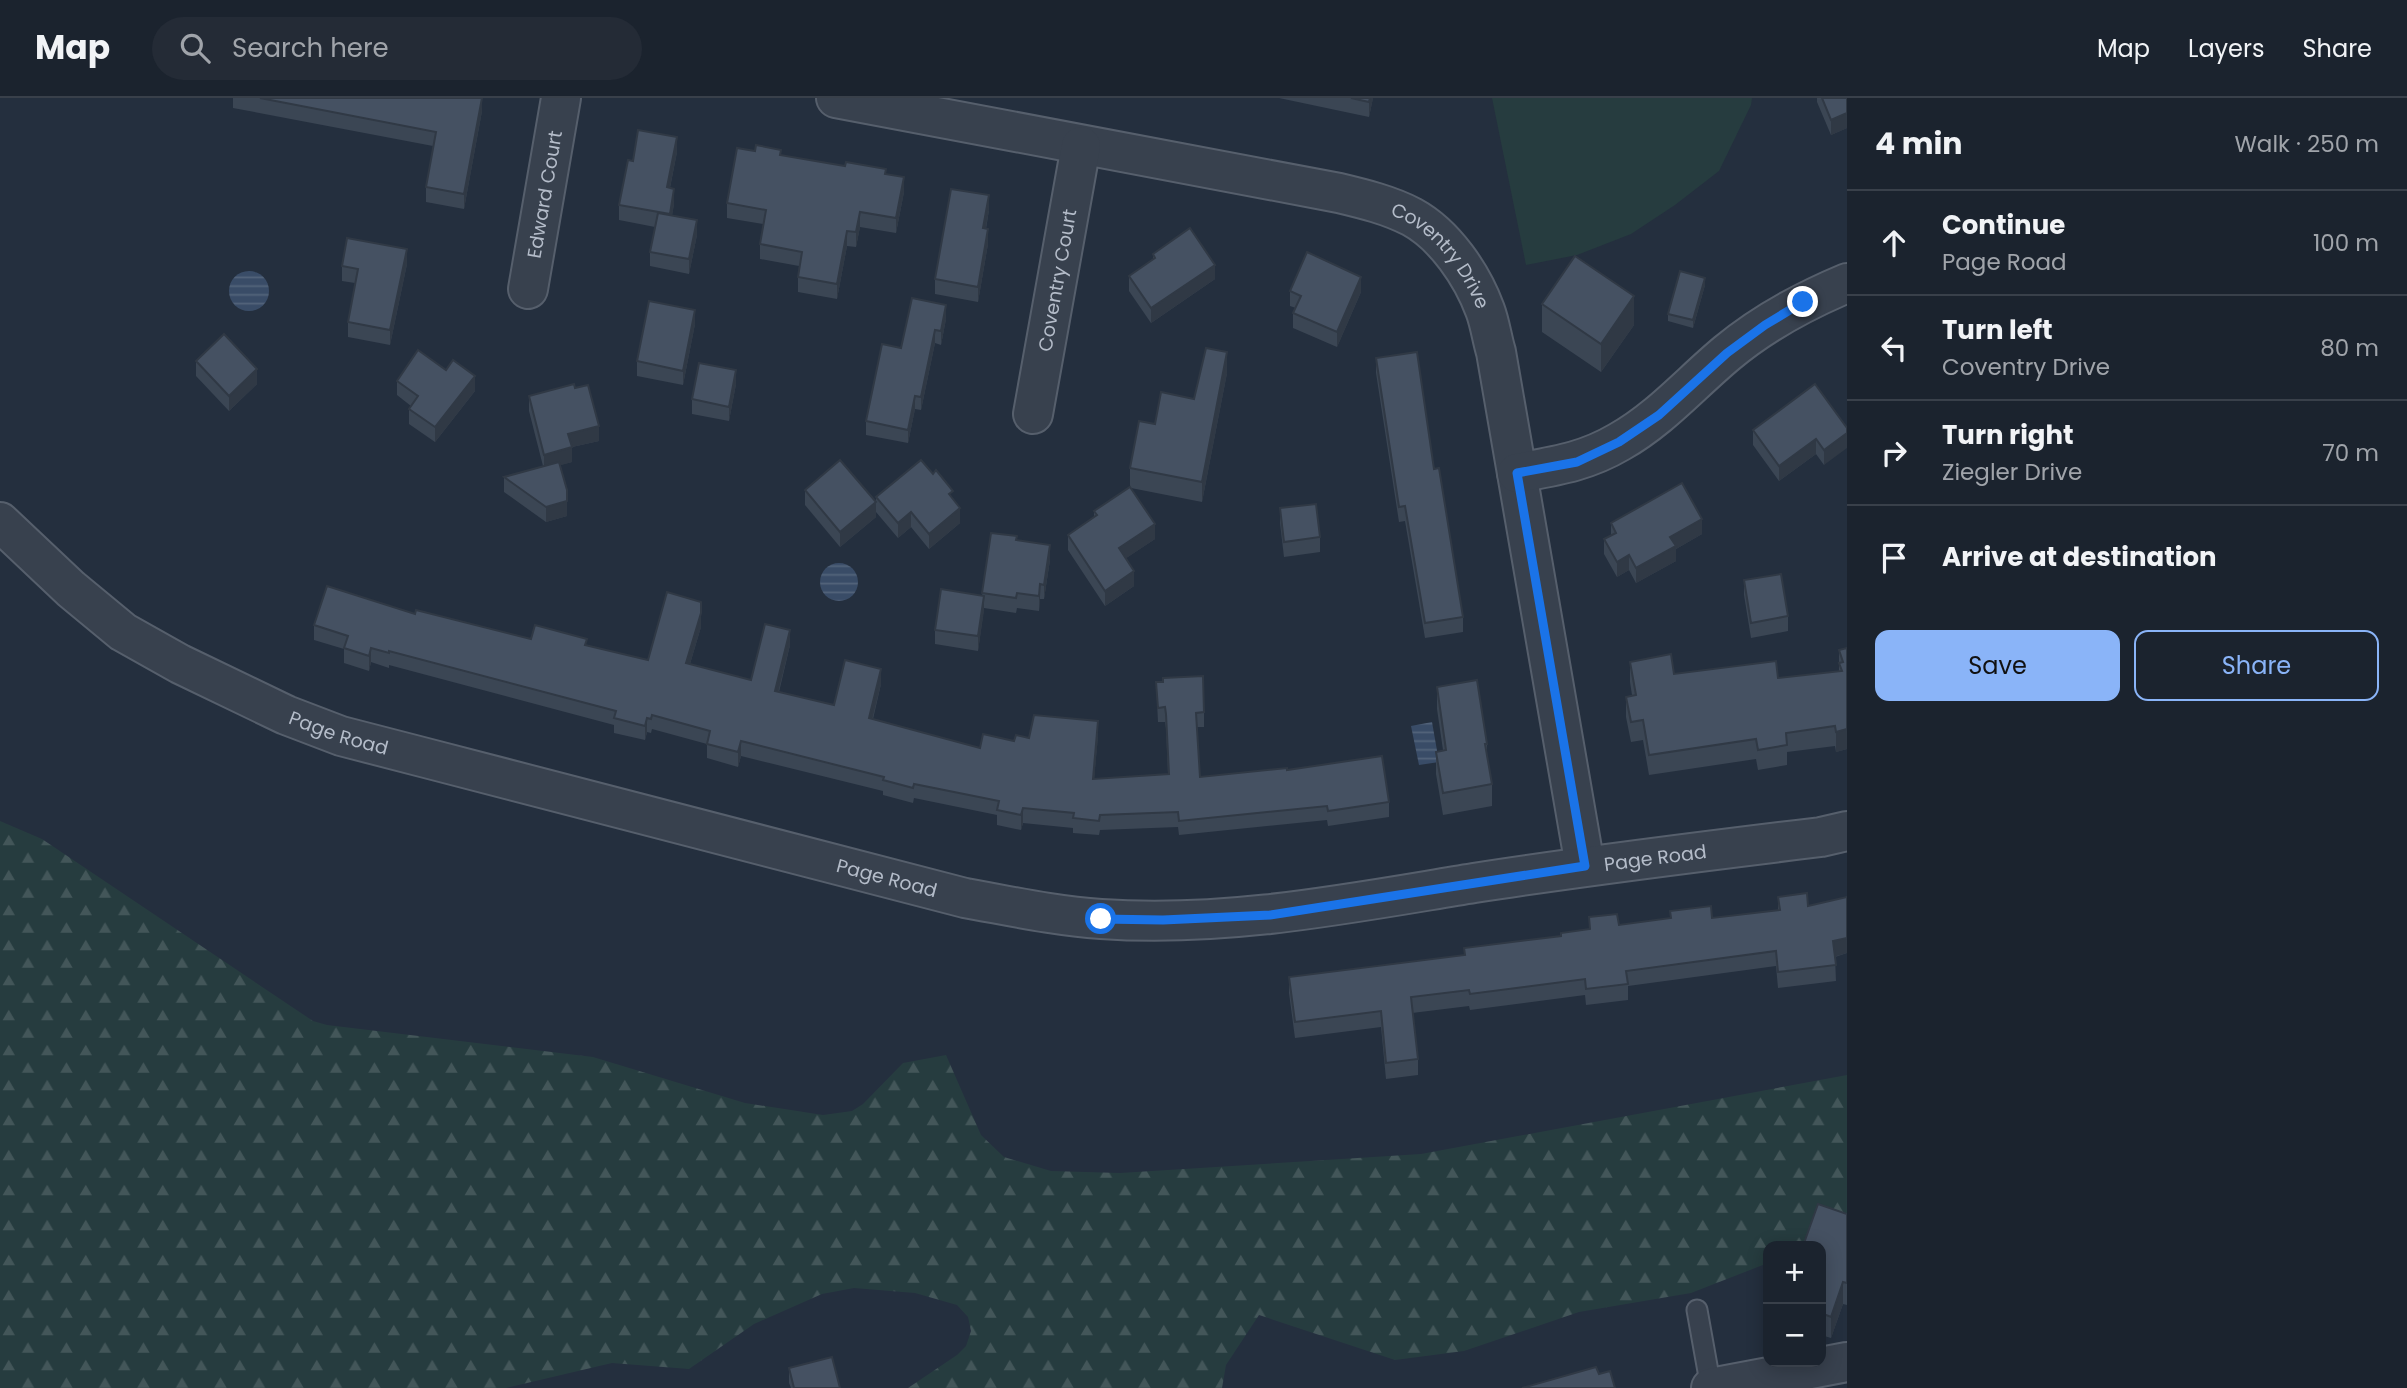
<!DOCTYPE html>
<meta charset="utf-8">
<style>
:root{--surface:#1b232e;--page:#242b36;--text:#f1f3f6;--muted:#a0a4aa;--line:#39404a;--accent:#8ab4f8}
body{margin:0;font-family:Poppins,sans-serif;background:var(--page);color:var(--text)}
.controls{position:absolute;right:21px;bottom:21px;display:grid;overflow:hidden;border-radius:14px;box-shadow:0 4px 18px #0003}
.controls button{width:63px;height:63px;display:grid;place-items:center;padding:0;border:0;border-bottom:2px solid var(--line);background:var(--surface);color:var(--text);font:35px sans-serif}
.stop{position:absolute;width:21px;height:21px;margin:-16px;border:5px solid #1a73e8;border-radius:50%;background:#fff}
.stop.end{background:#1a73e8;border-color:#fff;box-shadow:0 2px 7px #0008}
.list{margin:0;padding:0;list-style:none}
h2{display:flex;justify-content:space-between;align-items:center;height:91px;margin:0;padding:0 28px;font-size:30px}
h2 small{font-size:23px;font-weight:400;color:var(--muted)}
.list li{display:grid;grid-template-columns:46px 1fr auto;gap:21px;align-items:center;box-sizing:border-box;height:105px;padding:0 28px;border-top:2px solid var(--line)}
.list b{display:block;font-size:26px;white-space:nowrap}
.list p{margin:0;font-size:23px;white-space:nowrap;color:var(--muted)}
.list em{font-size:23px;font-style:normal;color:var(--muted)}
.actions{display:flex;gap:14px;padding:21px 28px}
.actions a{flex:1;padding:16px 0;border:2px solid var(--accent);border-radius:14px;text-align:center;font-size:24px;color:var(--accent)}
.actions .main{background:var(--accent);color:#111}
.icon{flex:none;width:38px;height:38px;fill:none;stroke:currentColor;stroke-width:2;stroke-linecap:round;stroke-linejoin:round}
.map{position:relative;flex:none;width:1847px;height:1290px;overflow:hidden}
header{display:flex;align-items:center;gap:42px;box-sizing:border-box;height:98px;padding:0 35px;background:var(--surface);border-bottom:2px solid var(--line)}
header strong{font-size:33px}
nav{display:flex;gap:38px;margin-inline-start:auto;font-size:24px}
.search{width:490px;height:63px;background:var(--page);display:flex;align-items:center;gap:18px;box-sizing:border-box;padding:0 24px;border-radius:38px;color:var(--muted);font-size:26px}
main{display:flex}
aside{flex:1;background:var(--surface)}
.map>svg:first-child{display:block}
.forest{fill:url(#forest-firs)}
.park{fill:#263c3f}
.water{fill:url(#water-rules)}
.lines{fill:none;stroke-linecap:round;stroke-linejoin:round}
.service-casing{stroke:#565f6c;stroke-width:23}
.minor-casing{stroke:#565f6c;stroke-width:42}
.service{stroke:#38414e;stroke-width:19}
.minor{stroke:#38414e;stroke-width:38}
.wall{fill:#3b4654}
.shaded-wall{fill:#303945}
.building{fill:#455162;stroke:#303945;stroke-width:2}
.route{stroke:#1a73e8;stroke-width:9}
.labels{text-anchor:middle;stroke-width:5;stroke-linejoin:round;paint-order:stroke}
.street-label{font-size:19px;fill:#b4bcc9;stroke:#1d2633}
</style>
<header>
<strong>Map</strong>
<div class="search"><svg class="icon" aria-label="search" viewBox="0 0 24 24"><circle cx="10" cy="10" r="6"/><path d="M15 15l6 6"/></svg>Search here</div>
<nav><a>Map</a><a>Layers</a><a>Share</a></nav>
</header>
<main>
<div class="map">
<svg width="1847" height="1290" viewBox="0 0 1847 1290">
<defs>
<pattern id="forest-firs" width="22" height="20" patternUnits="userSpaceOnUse" patternTransform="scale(1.75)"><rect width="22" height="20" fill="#263c3f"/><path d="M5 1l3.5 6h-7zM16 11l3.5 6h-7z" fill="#435659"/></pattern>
<pattern id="water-rules" width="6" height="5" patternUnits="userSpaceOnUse" patternTransform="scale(1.75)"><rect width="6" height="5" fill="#394c67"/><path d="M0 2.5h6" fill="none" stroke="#53647b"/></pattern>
</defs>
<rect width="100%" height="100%" fill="#242f3e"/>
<polygon class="forest" points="0,723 42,741 313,923 327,927 593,959 745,1005 823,1017 852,1013 863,1006 903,965 946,957 981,1037 1004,1059 1051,1073 1120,1075 1421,1056 1847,977 1847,1134 1810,1148 1768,1148 1768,1165 1691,1195 1579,1214 1464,1253 1395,1262 1259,1217 1226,1267 1222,1290 908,1290 957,1257 966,1248 971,1233 968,1219 957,1207 915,1195 854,1190 822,1196 754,1226 689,1271 612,1265 506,1290 0,1290"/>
<polygon class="park" points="1492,0 1752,0 1751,7 1719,73 1675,107 1631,136 1577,157 1526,167"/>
<g class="water">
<circle cx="249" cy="193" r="20"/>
<circle cx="839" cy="484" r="19"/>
<polygon points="1432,624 1439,664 1419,667 1411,628"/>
</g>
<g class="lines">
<defs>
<polyline id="service" points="1697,1212 1711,1290"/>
<g id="minor">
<path id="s1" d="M 836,0 L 1339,95 C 1364,101 1389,107 1412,119 C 1445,137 1472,177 1485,212 C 1490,225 1492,241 1496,254 L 1585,768"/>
<path id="s2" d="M 528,191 L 561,0"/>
<path id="s3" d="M 1033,316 L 1081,48"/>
<path d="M 1517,375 C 1555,368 1585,364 1619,344 C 1660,321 1691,285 1727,255 C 1763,225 1804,203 1847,185"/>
<path id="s4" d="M 0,424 L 71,491 L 123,534 L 180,566 L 286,617 L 341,638 L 426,660 L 965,800 C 1010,808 1055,818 1101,821 C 1226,830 1351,805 1474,785 C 1590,767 1705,753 1821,739 L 1847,733"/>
<polyline points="1711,1290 1847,1264"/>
</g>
</defs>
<use href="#service" class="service-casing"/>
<use href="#minor" class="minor-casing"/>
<use href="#service" class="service"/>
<use href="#minor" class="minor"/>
</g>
<g class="wall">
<polygon points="233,0 482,0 482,13 464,111 426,104 426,89 433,48 233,10"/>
<polygon points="1279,0 1373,0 1369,19"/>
<polygon points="1817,0 1847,0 1847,30 1831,37 1817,4"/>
<polygon points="677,54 670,90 674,106 672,117 697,137 689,176 650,168 650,154 655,129 619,122 619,107 633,63"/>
<polygon points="781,57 886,76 904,94 896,135 860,129 856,149 847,148 837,201 798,194 798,179 799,168 760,161 760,146 763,126 727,120 727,105"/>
<polygon points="989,112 986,131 988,146 978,204 935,196 935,181"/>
<polygon points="1153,156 1215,181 1151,225 1129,193 1129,178 1153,162"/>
<polygon points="407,166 390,247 348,239 348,224 355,185 342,183 342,168"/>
<polygon points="1705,187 1693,230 1668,223 1668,216"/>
<polygon points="1290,193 1361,194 1337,249 1293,230 1293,215 1296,210 1290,208"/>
<polygon points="1542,206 1634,227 1601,274 1542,234"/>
<polygon points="946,221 941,247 935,245 921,312 915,311 908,345 866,337 866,323 901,250"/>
<polygon points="695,226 683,287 637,278 637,263"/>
<polygon points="1376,260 1434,371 1463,519 1463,534 1425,540 1405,423 1399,424 1376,275"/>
<polygon points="196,263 257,286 229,313 196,278"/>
<polygon points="1227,275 1202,404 1131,390 1155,441 1126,460 1134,488 1105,508 1068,452 1068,437 1094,419 1094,413 1130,389 1130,370 1155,326 1194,301"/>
<polygon points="397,283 475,293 435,344 409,326 409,311 411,308 397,297"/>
<polygon points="736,286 729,323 692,316 692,301"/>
<polygon points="575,290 599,343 572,349 572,364 560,367 567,418 546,424 504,394 504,379 543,368 529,313 529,298"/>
<polygon points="1847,330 1824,367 1816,356 1779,383 1753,347 1753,332"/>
<polygon points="805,392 876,419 840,449 805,407"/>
<polygon points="876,399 953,401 960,425 929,451 911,429 898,440 876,414"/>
<polygon points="1280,410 1320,439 1320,454 1284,459 1280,425"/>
<polygon points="1611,425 1702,436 1676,451 1676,463 1636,485 1629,472 1617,479 1604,456 1604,441 1611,438"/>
<polygon points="991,435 1017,442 1050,462 1044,501 1040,501 1039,513 1017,510 1016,515 984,510 978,553 935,546 935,532 982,498"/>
<polygon points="1744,482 1788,518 1788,533 1751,540 1744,497"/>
<polygon points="415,516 531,541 587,547 648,562 701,529 690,566 751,582 790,547 779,594 834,607 881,586 873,621 980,650 1029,640 1098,638 1094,681 1168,676 1166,631 1165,624 1158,624 1156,584 1204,614 1204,629 1197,629 1200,679 1287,672 1389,704 1389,719 1328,728 1327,722 1179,737 1178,729 1100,732 1099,737 1073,735 1073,730 1023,725 1021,732 997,727 997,717 914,700 913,705 883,697 883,693 741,658 738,669 707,660 707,646 652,631 651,635 647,634 645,642 614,635 614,627 389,567 389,570 371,564 369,573 344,565 344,551 314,542 314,527"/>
<polygon points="1847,550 1847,651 1836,654 1835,648 1787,654 1787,667 1758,672 1756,661 1649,677 1643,642 1631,644 1626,619 1626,599 1632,597 1630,584 1630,564 1674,576 1778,580 1839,573 1839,552"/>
<polygon points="1437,589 1487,646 1487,659 1492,686 1492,708 1443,717 1436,676 1436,654 1443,652 1437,611"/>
<polygon points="1778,799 1808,808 1847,799 1847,855 1835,859 1836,883 1778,890 1776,868 1628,888 1628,902 1586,907 1585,897 1470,912 1469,908 1412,915 1418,961 1418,977 1386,981 1381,929 1295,940 1289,895 1289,879 1464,857 1464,850 1561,838 1589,831 1589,819 1619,827 1670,820 1670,813 1712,820 1778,812"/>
<polygon points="1847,1116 1847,1207 1843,1206 1831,1240 1821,1237 1821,1148"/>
<polygon points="789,1270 840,1290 791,1290 789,1285"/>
</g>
<g class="shaded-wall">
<polygon points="482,0 482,13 464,111 464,96"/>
<polygon points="1370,0 1373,0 1369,19 1369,4"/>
<polygon points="1847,15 1847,30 1831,37 1831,22"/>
<polygon points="677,39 677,54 667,104 667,89"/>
<polygon points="904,79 904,94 896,135 896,120"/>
<polygon points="674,91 674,106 670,131 670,116"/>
<polygon points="989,97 989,112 983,145 983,130"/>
<polygon points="860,114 860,129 856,149 856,134"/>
<polygon points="697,122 697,137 689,176 689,161"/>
<polygon points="988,131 988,146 978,204 978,189"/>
<polygon points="847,133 847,148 837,201 837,186"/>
<polygon points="407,151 407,166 390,247 390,232"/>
<polygon points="1215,167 1215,181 1151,225 1151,210"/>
<polygon points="1361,179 1361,194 1337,249 1337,234"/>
<polygon points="1705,180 1705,187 1693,230 1693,222"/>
<polygon points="1634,198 1634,227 1601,274 1601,246"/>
<polygon points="946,207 946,221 941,247 941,233"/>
<polygon points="695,212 695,226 683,287 683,273"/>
<polygon points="935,232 935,245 921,312 921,299"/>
<polygon points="1227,254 1227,275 1202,404 1202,384"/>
<polygon points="257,271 257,286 229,313 229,298"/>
<polygon points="736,272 736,286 729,323 729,309"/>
<polygon points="475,278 475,293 435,344 435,329"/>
<polygon points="915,298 915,311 908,345 908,332"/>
<polygon points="599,328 599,343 572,349 572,364 544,372 544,357 568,336"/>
<polygon points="1847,335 1847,350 1824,367 1824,352"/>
<polygon points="1816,341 1816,356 1779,383 1779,368"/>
<polygon points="567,403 567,418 546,424 546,409"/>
<polygon points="876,404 876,419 840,449 840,434"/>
<polygon points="960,410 960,425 929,451 929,436"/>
<polygon points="911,414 911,429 898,440 898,425"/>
<polygon points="1702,421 1702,436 1676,451 1676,463 1636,485 1636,470 1670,439"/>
<polygon points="1155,426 1155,441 1119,465 1119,450"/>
<polygon points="1050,447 1050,462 1044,501 1044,487"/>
<polygon points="1629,457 1629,472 1617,479 1617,464"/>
<polygon points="1134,473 1134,488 1105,508 1105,493"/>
<polygon points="1040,486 1040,501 1039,513 1039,498"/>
<polygon points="984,498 984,513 978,553 978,538"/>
<polygon points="701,515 701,529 686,579 686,565"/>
<polygon points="790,532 790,547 775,607 775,593"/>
<polygon points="371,550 371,564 369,573 369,558"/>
<polygon points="881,571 881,586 869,634 869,620"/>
<polygon points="647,620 647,634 645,642 645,628"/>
<polygon points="1098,623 1098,638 1093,696 1093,681"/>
<polygon points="1847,631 1847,651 1836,654 1836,634"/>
<polygon points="741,643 741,658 738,669 738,654"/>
<polygon points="1023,710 1023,725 1021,732 1021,717"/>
<polygon points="1847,840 1847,855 1833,859 1833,843"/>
<polygon points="1843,1184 1843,1206 1831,1240 1831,1219"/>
</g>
<g class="building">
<polygon points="260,0 482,0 464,96 426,89 436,34"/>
<polygon points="1351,0 1370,0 1369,4"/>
<polygon points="1822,0 1847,0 1847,15 1831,22"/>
<polygon points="638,32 677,39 667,89 674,91 670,116 619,107 628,62 633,63"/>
<polygon points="756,47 781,52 780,57 845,68 846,64 886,71 885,76 904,79 896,120 860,114 856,134 847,133 837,186 798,179 802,154 760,146 766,112 727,105 737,50 755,53"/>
<polygon points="951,91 989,97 983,130 988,131 978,189 935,181"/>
<polygon points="658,115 697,122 689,161 650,154"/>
<polygon points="1190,130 1215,167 1151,210 1129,178 1155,160 1153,156"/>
<polygon points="347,140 407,151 390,232 348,224 358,171 342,168"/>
<polygon points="1307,154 1361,179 1337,234 1293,215 1301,198 1290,193"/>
<polygon points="1575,158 1634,198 1601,246 1542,206"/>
<polygon points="1680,173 1705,180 1693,222 1668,216"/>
<polygon points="912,200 946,207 941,233 935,232 921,299 915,298 908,332 866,323 882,246 901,250"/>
<polygon points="649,203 695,212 683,273 637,263"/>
<polygon points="224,236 257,271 229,298 196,263"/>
<polygon points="1206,250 1227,254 1202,384 1130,370 1139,323 1155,326 1161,294 1194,301"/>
<polygon points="418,252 446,272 453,262 475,278 435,329 409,311 418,298 397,283"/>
<polygon points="1417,254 1434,371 1439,370 1463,519 1425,525 1405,408 1399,409 1376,260"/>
<polygon points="699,265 736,272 729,309 692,301"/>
<polygon points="574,286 575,290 588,287 599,328 568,336 572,349 544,357 529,298"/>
<polygon points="1815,286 1847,330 1847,335 1824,352 1816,341 1779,368 1753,332"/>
<polygon points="840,362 876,404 840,434 805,392"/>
<polygon points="921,362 933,376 936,372 953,393 949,396 960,410 929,436 911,414 898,425 876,399"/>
<polygon points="559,364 567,392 567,403 546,409 504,379"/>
<polygon points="1682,385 1702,421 1670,439 1676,448 1636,470 1629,457 1617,464 1604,441 1616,435 1611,425"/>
<polygon points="1130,389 1155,426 1119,450 1134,473 1105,493 1068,437 1097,417 1094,413"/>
<polygon points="1316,406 1320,439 1284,444 1280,410"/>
<polygon points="991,435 1017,438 1016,442 1050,447 1044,487 1040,486 1039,498 1017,495 1016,500 982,495"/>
<polygon points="1781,476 1788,518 1751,525 1744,482"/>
<polygon points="327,488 415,516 416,512 531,541 535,527 587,541 585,547 648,562 667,494 701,504 701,515 686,565 751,582 765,526 790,532 775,593 834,607 845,562 881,571 869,620 980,650 983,636 1014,643 1016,637 1029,640 1034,617 1098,623 1093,681 1169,676 1166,616 1165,609 1158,610 1156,584 1163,584 1163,580 1203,578 1204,614 1196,615 1200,679 1287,670 1287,672 1382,658 1389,704 1328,713 1327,708 1179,723 1178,714 1100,717 1099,723 1073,720 1074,715 1023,710 1021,717 997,712 999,703 914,686 913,690 883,682 884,679 741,643 738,654 707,646 710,633 652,617 651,621 647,620 645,628 614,620 616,613 389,553 389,555 371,550 369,558 344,550 348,538 314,527"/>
<polygon points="941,491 984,498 978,538 935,532"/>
<polygon points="1847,550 1847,631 1836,634 1835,628 1786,635 1787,647 1758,652 1756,641 1649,657 1643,622 1631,624 1626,599 1636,597 1630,564 1671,556 1674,576 1776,563 1778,580 1842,573 1839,565 1843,564 1839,552"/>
<polygon points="1477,582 1487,646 1485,646 1492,686 1443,695 1436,654 1446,652 1437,589"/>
<polygon points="1807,795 1808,808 1847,799 1847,840 1833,843 1836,867 1778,874 1776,853 1626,873 1628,886 1586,891 1585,881 1470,896 1469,892 1411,899 1418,961 1386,965 1381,913 1295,924 1289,879 1465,857 1464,850 1561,838 1561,835 1590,831 1589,819 1617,816 1619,827 1671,820 1670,813 1711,808 1712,820 1780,812 1778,799"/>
<polygon points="1818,1106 1847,1116 1847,1185 1843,1184 1831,1219 1821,1215 1821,1148 1803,1148"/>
<polygon points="832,1259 840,1290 794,1290 789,1270"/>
<polygon points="1596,1269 1599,1276 1610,1273 1615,1290 1522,1290"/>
</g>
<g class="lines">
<polyline class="route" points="1101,821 1163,822 1270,817 1585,768 1517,375 1577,364 1619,344 1659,317 1727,255 1765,227 1803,204"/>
</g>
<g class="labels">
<g class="street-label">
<text dy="7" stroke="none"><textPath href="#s2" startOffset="96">Edward Court</textPath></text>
<text dy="7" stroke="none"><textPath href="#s1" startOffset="637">Coventry Drive</textPath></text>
<text dy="7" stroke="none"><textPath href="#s3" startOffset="136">Coventry Court</textPath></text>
<text dy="7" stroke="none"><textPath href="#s4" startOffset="404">Page Road</textPath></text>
<text dy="7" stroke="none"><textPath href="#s4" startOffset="1748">Page Road</textPath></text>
<text dy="7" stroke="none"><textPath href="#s4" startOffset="971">Page Road</textPath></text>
</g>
</g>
</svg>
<div class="controls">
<button>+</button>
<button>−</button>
</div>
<div class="stop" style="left:1101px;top:821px"></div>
<div class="stop end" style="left:1803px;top:204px"></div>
</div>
<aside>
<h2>4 min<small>Walk · 250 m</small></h2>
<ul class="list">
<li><svg class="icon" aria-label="ahead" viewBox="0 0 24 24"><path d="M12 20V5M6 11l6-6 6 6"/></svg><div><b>Continue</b><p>Page Road</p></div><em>100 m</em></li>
<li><svg class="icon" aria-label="left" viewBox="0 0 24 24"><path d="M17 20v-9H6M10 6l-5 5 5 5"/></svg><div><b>Turn left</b><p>Coventry Drive</p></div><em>80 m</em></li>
<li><svg class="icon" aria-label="right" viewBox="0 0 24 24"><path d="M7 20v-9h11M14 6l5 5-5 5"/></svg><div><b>Turn right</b><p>Ziegler Drive</p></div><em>70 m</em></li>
<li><svg class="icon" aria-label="arrive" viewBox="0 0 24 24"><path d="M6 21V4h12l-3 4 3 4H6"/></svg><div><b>Arrive at destination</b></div></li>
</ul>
<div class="actions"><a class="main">Save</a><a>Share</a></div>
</aside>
</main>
